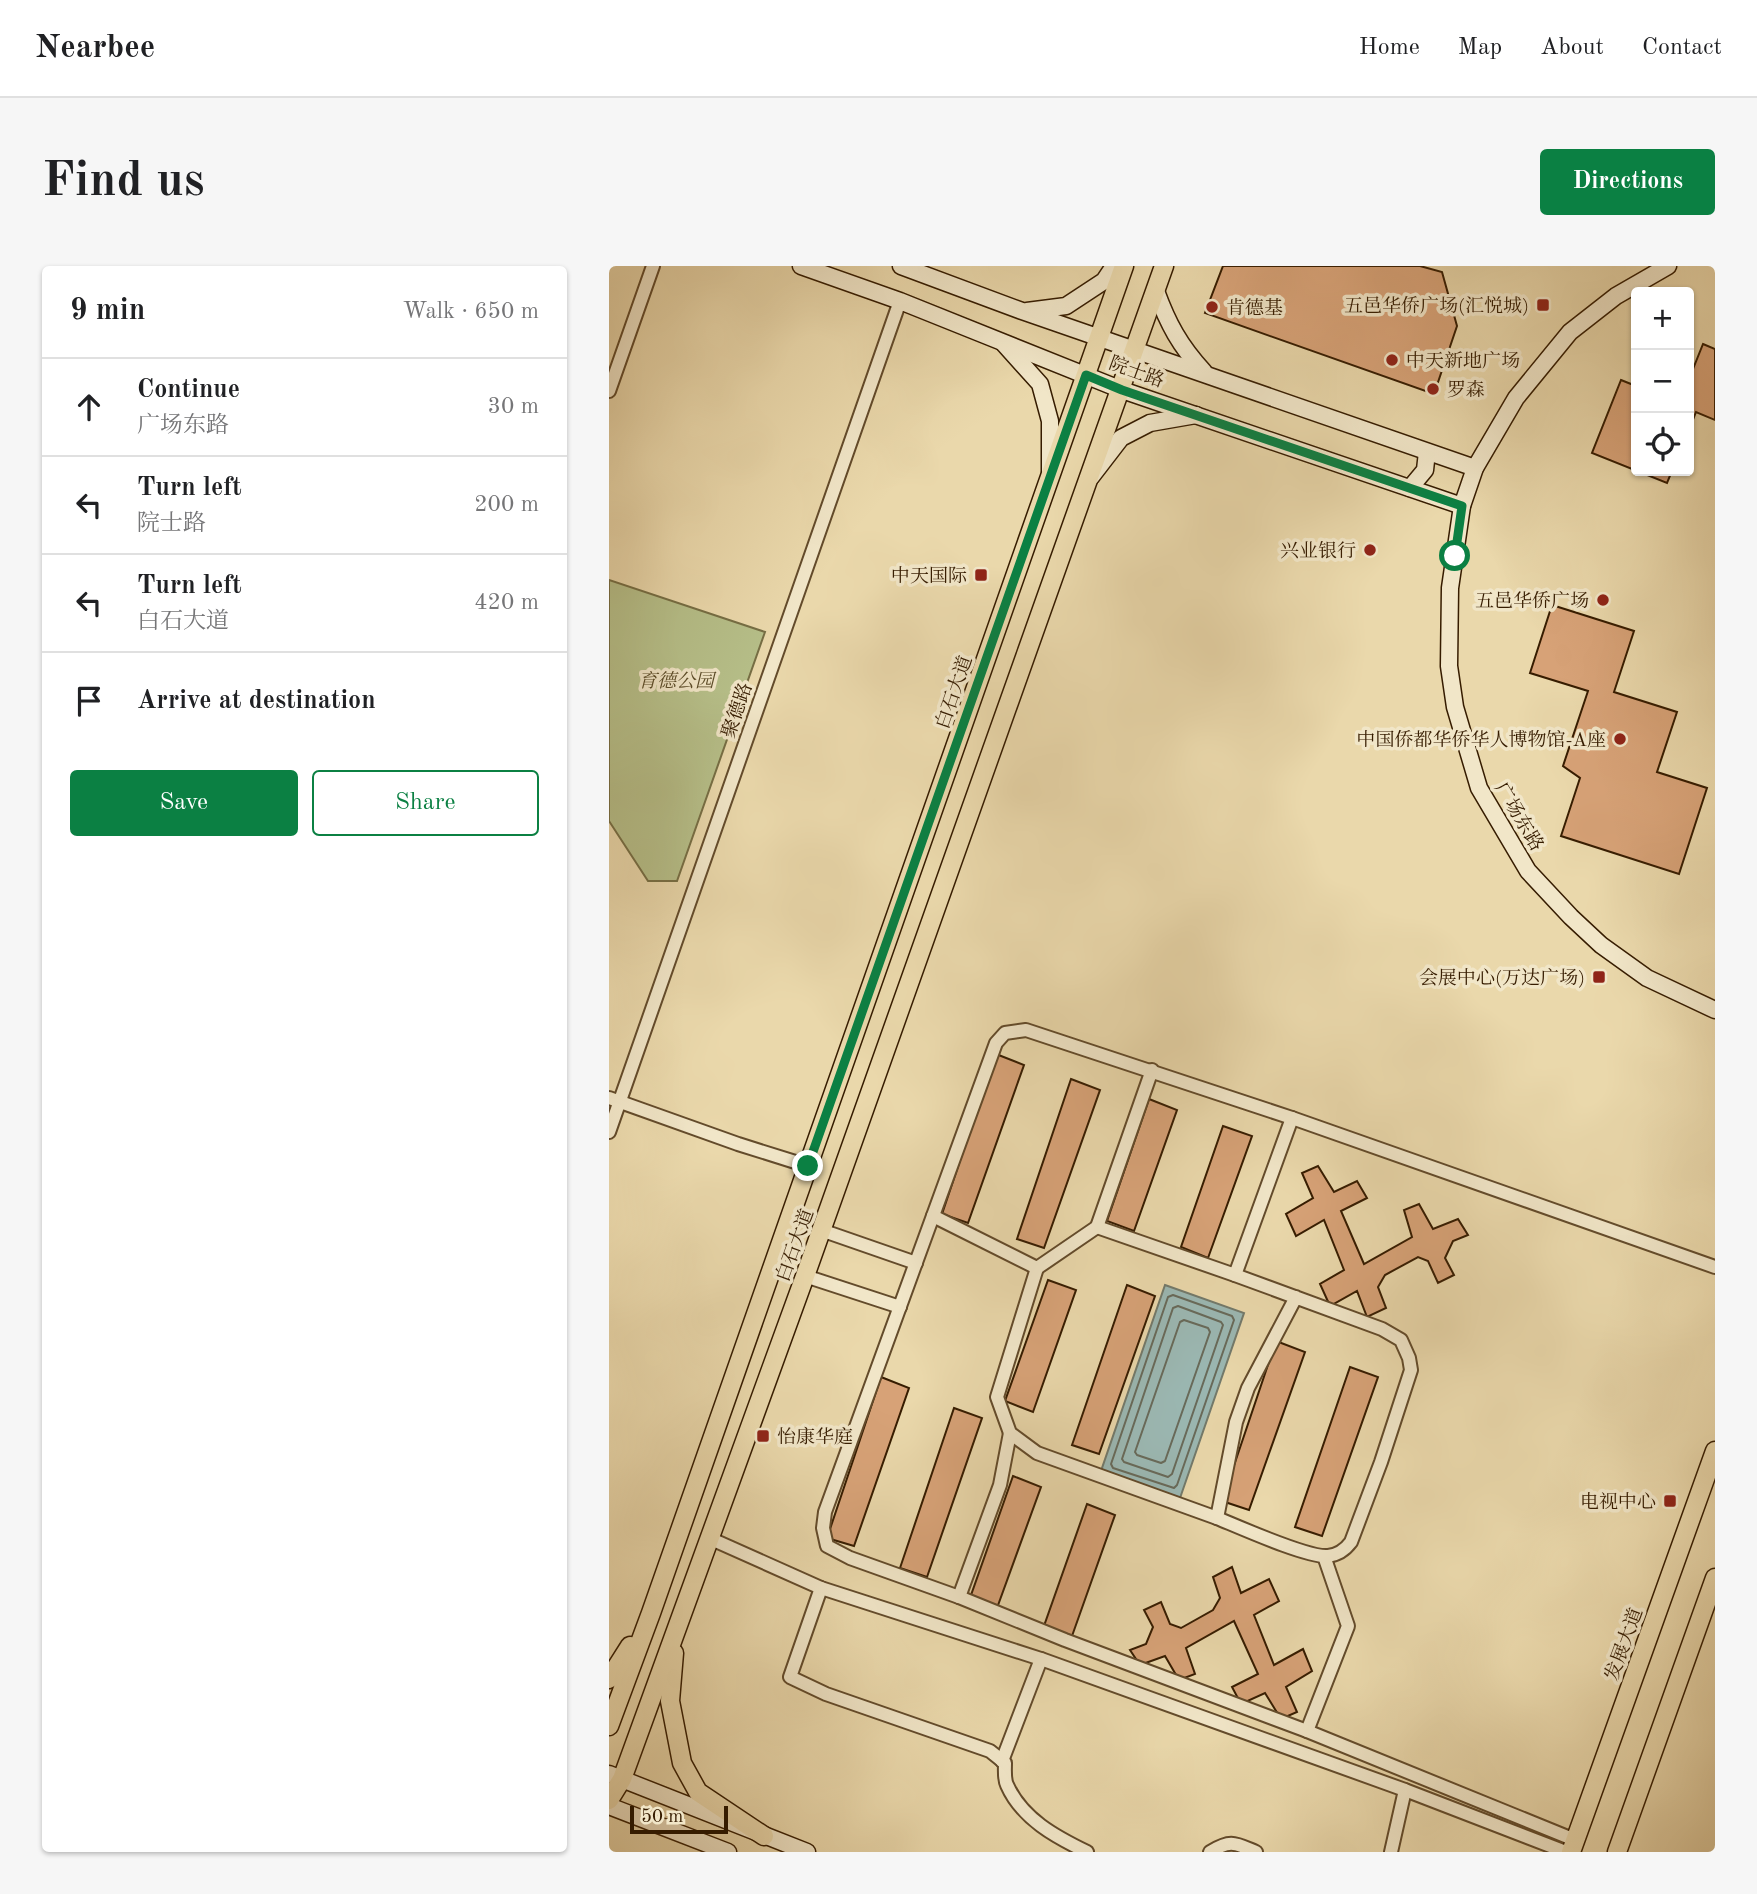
<!DOCTYPE html>
<meta charset="utf-8">
<style>
:root{--surface:#fff;--page:#f6f6f6;--text:#202124;--muted:#757577;--line:#e0e0e0;--accent:#0b8043}
body{margin:0;font-family:"Old Standard TT","Noto Serif SC",serif;background:var(--page);color:var(--text)}
.controls{position:absolute;right:21px;top:21px;display:grid;overflow:hidden;border-radius:7px;box-shadow:0 2px 5px #0004}
.controls button{width:63px;height:63px;display:grid;place-items:center;padding:0;border:0;border-bottom:2px solid var(--line);background:var(--surface);color:var(--text);font:35px sans-serif}
.scale{position:absolute;left:21px;bottom:18px;width:98px;box-sizing:border-box;padding-left:7px;border:4px solid #361c00;border-top:0;font-size:19px;line-height:24px;white-space:nowrap;color:#361c00;-webkit-text-stroke:5px #f1e6c8;paint-order:stroke}
.stop{position:absolute;width:21px;height:21px;margin:-16px;border:5px solid #0b8043;border-radius:50%;background:#fff}
.stop.end{background:#0b8043;border-color:#fff;box-shadow:0 2px 7px #0008}
.list{margin:0;padding:0;list-style:none}
h2{display:flex;justify-content:space-between;align-items:center;height:91px;margin:0;padding:0 28px;font-size:30px}
h2 small{font-size:23px;font-weight:400;color:var(--muted)}
.list li{display:grid;grid-template-columns:46px 1fr auto;gap:21px;align-items:center;box-sizing:border-box;height:98px;padding:0 28px;border-top:2px solid var(--line)}
.list b{display:block;font-size:26px;white-space:nowrap}
.list p{margin:0;font-size:23px;white-space:nowrap;color:var(--muted)}
.list em{font-size:23px;font-style:normal;color:var(--muted)}
.actions{display:flex;gap:14px;padding:21px 28px}
.actions a{flex:1;padding:16px 0;border:2px solid var(--accent);border-radius:7px;text-align:center;font-size:24px;color:var(--accent)}
.actions .main{background:var(--accent);color:#fff}
.icon{flex:none;width:38px;height:38px;fill:none;stroke:currentColor;stroke-width:2;stroke-linecap:round;stroke-linejoin:round}
.map{position:relative;flex:none;width:1106px;height:1586px;overflow:hidden;border-radius:7px}
header{display:flex;align-items:center;gap:42px;box-sizing:border-box;height:98px;padding:0 35px;background:var(--surface);border-bottom:2px solid var(--line)}
header strong{font-size:33px}
nav{display:flex;gap:38px;margin-inline-start:auto;font-size:24px}
.intro{display:flex;align-items:center;justify-content:space-between;box-sizing:border-box;height:168px;padding:0 42px}
h1{margin:0;font-size:49px}
.button{padding:18px 32px;border-radius:7px;background:var(--accent);color:#fff;font-size:24px;font-weight:700}
main{display:flex;gap:42px;padding:0 42px}
aside{flex:1;background:var(--surface);border-radius:7px;box-shadow:0 2px 5px #0004}
.map>svg:first-child{display:block}
.green{fill:#b6bf89;stroke:#766e44;stroke-width:2}
.water{fill:#9bb8b3;stroke:#737a6b;stroke-width:2}
.lines{fill:none;stroke-linecap:round;stroke-linejoin:round}
.shore{stroke:#686a5a;stroke-width:2}
.building{fill:#d7a277;stroke:#361c00;stroke-width:2}
.minor-casing{stroke:#634b2b;stroke-width:16}
.secondary-casing{stroke:#361c00;stroke-width:19}
.primary-casing{stroke:#361c00;stroke-width:21}
.minor{stroke:#f1e6c8;stroke-width:12}
.secondary{stroke:#f1e6c8;stroke-width:16}
.primary{stroke:#ead8ab;stroke-width:18}
.route{stroke:#0b8043;stroke-width:9}
.poi-dot{fill:#8f2418;stroke:#f1e6c8;stroke-width:2.5}
.labels{text-anchor:middle;stroke-width:7;stroke-linejoin:round;paint-order:stroke}
.poi-label{font-size:19px;fill:#361c00;stroke:#f1e6c8;text-anchor:end}
.street-label{font-size:19px;fill:#361c00;stroke:#f1e6c8}
.park-label{font-size:19px;font-style:italic;fill:#5c4d29;stroke:#f1e6c8}
</style>
<header>
<strong>Nearbee</strong>
<nav><a>Home</a><a>Map</a><a>About</a><a>Contact</a></nav>
</header>
<div class="intro"><h1>Find us</h1><a class="button">Directions</a></div>
<main>
<aside>
<h2>9 min<small>Walk · 650 m</small></h2>
<ul class="list">
<li><svg class="icon" aria-label="ahead" viewBox="0 0 24 24"><path d="M12 20V5M6 11l6-6 6 6"/></svg><div><b>Continue</b><p>广场东路</p></div><em>30 m</em></li>
<li><svg class="icon" aria-label="left" viewBox="0 0 24 24"><path d="M17 20v-9H6M10 6l-5 5 5 5"/></svg><div><b>Turn left</b><p>院士路</p></div><em>200 m</em></li>
<li><svg class="icon" aria-label="left" viewBox="0 0 24 24"><path d="M17 20v-9H6M10 6l-5 5 5 5"/></svg><div><b>Turn left</b><p>白石大道</p></div><em>420 m</em></li>
<li><svg class="icon" aria-label="arrive" viewBox="0 0 24 24"><path d="M6 21V4h12l-3 4 3 4H6"/></svg><div><b>Arrive at destination</b></div></li>
</ul>
<div class="actions"><a class="main">Save</a><a>Share</a></div>
</aside>
<div class="map">
<svg width="1106" height="1586" viewBox="0 0 1106 1586">
<rect width="100%" height="100%" fill="#ead8ab"/>
<filter id="stains"><feTurbulence type="fractalNoise" baseFrequency=".00286" numOctaves="4"/><feColorMatrix values="0 0 0 0 .2 0 0 0 0 .09 0 0 0 0 .02 0 0 0 .5 -.17"/></filter>
<radialGradient id="worn" r=".72"><stop offset=".6" stop-color="#630" stop-opacity="0"/><stop offset="1" stop-color="#630" stop-opacity=".3"/></radialGradient>
<polygon class="green" points="0,314 156,366 68,615 39,615 0,555"/>
<polygon class="water" points="556,1019 635,1047 571,1232 492,1205"/>
<g class="lines">
<g class="shore">
<polygon points="564,1029 623,1050 625,1054 568,1219 565,1222 504,1202 502,1198 559,1031"/>
<polygon points="569,1040 612,1056 614,1059 563,1208 559,1211 515,1196 513,1193 564,1042"/>
<polygon points="575,1054 599,1062 601,1066 556,1195 552,1197 528,1189 526,1186 571,1056"/>
</g>
</g>
<g class="building">
<polygon points="614,0 811,0 833,6 848,60 825,128 596,47"/>
<polygon points="1094,78 1106,83 1106,154 1087,146 1080,164 1080,113"/>
<polygon points="1012,114 1027,120 1027,205 1063,205 1058,217 983,187"/>
<polygon points="943,339 1025,365 1005,426 1068,446 1048,506 1098,522 1070,608 952,570 971,512 954,500 979,425 921,407"/>
<polygon points="387,788 415,799 359,957 333,948"/>
<polygon points="462,813 491,824 435,982 408,973"/>
<polygon points="540,833 568,844 525,965 498,955"/>
<polygon points="614,860 643,870 599,992 572,981"/>
<polygon points="709,900 725,926 748,915 758,932 732,945 755,998 803,971 795,944 810,938 824,963 849,953 859,969 844,975 836,992 845,1009 829,1017 819,995 809,991 776,1009 769,1021 777,1042 758,1051 748,1025 721,1040 711,1018 735,1004 715,954 687,970 677,948 704,932 693,907"/>
<polygon points="439,1014 467,1024 424,1146 396,1135"/>
<polygon points="518,1019 546,1030 490,1188 463,1179"/>
<polygon points="667,1075 696,1086 640,1244 613,1235"/>
<polygon points="741,1101 769,1111 713,1270 686,1261"/>
<polygon points="272,1111 300,1122 245,1280 218,1272"/>
<polygon points="345,1142 373,1152 318,1311 291,1302"/>
<polygon points="404,1210 432,1221 388,1342 361,1332"/>
<polygon points="478,1238 506,1249 463,1370 435,1360"/>
<polygon points="623,1301 632,1327 660,1313 670,1335 645,1349 665,1399 694,1383 703,1405 677,1421 688,1446 672,1453 656,1427 632,1438 623,1421 649,1408 625,1355 577,1382 586,1408 570,1414 556,1390 531,1399 521,1384 537,1378 544,1361 535,1344 552,1336 561,1358 572,1362 604,1344 611,1332 604,1311"/>
</g>
<g class="lines">
<defs>
<g id="minor">
<polyline points="0,125 44,0"/>
<polyline points="543,804 488,961 626,1009 683,852"/>
<polyline points="0,832 129,878 199,900"/>
<polyline points="0,866 291,35"/>
<polyline points="324,950 428,1002 488,961"/>
<polyline points="212,964 307,997"/>
<polyline points="428,1002 388,1131 401,1167 428,1187 608,1252"/>
<path d="M 626,1009 L 773,1063 L 792,1074 L 800,1092 L 802,1104 L 772,1196 L 742,1276 C 736,1284 728,1289 719,1290 C 699,1292 630,1261 608,1252 L 627,1156 L 639,1122 L 687,1031"/>
<polyline points="196,1010 291,1041"/>
<polyline points="100,1272 212,1322 432,1393 796,1524 957,1586"/>
<path d="M 212,1322 L 181,1411 L 217,1428 L 381,1485 L 396,1497 C 396,1504 395,1513 398,1519 C 413,1553 447,1571 478,1586"/>
<polyline points="350,1331 391,1219 401,1167"/>
<polyline points="698,1465 739,1360 715,1290"/>
<polyline points="393,1495 432,1393"/>
<polyline points="966,1574 698,1465 456,1374 350,1331 241,1292 218,1280 214,1262 216,1246 387,777 396,767 417,764 683,852 1106,1001"/>
<path d="M 601,1586 C 622,1573 626,1577 647,1586"/>
<polyline points="782,1586 796,1524"/>
</g>
<g id="secondary">
<polyline points="192,0 291,35 513,124 853,240"/>
<polyline points="292,0 413,45 866,202"/>
<polyline points="1059,0 1007,30 961,66 907,132 866,202 853,240 841,322 840,400 846,441 870,522 919,605 962,651 992,679 1038,712 1106,744"/>
<path d="M 547,25 C 559,58 571,80 595,106"/>
<polyline points="418,45 457,40 495,15 505,0"/>
<polyline points="395,78 431,118 441,155 441,205"/>
<polyline points="482,211 512,172 541,157 587,149"/>
<polyline points="801,222 816,204 818,186"/>
<polyline points="0,1508 198,1586"/>
<polyline points="0,1540 119,1586"/>
</g>
<g id="primary">
<polyline points="65,1387 61,1435 73,1497 89,1526 155,1570"/>
<polyline points="0,1413 21,1380"/>
<polyline points="0,1460 42,1347 515,0"/>
<polyline points="0,1534 13,1513 196,1010 555,0"/>
<polyline points="962,1586 1106,1185"/>
<polyline points="1008,1586 1106,1312"/>
</g>
</defs>
<use href="#minor" class="minor-casing"/>
<use href="#secondary" class="secondary-casing"/>
<use href="#primary" class="primary-casing"/>
<use href="#minor" class="minor"/>
<use href="#secondary" class="secondary"/>
<use href="#primary" class="primary"/>
</g>
<g class="lines">
<polyline class="route" points="199,900 477,109 513,124 853,240 846,290"/>
</g>
<g class="poi-dot">
<rect x="927" y="32" width="14" height="14" rx="3.5"/>
<circle cx="603" cy="41" r="7"/>
<circle cx="783" cy="94" r="7"/>
<circle cx="824" cy="123" r="7"/>
<circle cx="761" cy="284" r="7"/>
<rect x="365" y="302" width="14" height="14" rx="3.5"/>
<circle cx="994" cy="334" r="7"/>
<circle cx="1011" cy="473" r="7"/>
<rect x="983" y="704" width="14" height="14" rx="3.5"/>
<rect x="147" y="1163" width="14" height="14" rx="3.5"/>
<rect x="1054" y="1228" width="14" height="14" rx="3.5"/>
</g>
<g class="labels">
<g class="poi-label">
<text x="920" y="46">五邑华侨广场(汇悦城)</text>
<text x="617" y="48" text-anchor="start">肯德基</text>
<text x="797" y="101" text-anchor="start">中天新地广场</text>
<text x="838" y="130" text-anchor="start">罗森</text>
<text x="747" y="291">兴业银行</text>
<text x="358" y="316">中天国际</text>
<text x="980" y="341">五邑华侨广场</text>
<text x="997" y="480">中国侨都华侨华人博物馆-A座</text>
<text x="976" y="718">会展中心(万达广场)</text>
<text x="168" y="1177" text-anchor="start">怡康华庭</text>
<text x="1047" y="1242">电视中心</text>
</g>
<g class="street-label">
<text transform="translate(528 105) rotate(20)" y="7">院士路</text>
<text transform="translate(344 426) rotate(-71)" y="7">白石大道</text>
<text transform="translate(127 444) rotate(-71)" y="7">聚德路</text>
<text transform="translate(911 550) rotate(59)" y="7">广场东路</text>
<text transform="translate(185 979) rotate(-70)" y="7">白石大道</text>
<text transform="translate(1014 1378) rotate(-70)" y="7">发展大道</text>
</g>
<g class="park-label">
<text x="67" y="421">育德公园</text>
</g>
</g>
<rect width="100%" height="100%" filter="url(#stains)"/>
<rect width="100%" height="100%" fill="url(#worn)"/>
</svg>
<div class="controls">
<button>+</button>
<button>−</button>
<button><svg class="icon" aria-label="locate" viewBox="0 0 24 24"><circle cx="12" cy="12" r="6"/><path d="M12 2v4M12 18v4M2 12h4M18 12h4"/></svg></button>
</div>
<div class="scale">50 m</div>
<div class="stop" style="left:846px;top:290px"></div>
<div class="stop end" style="left:199px;top:900px"></div>
</div>
</main>
